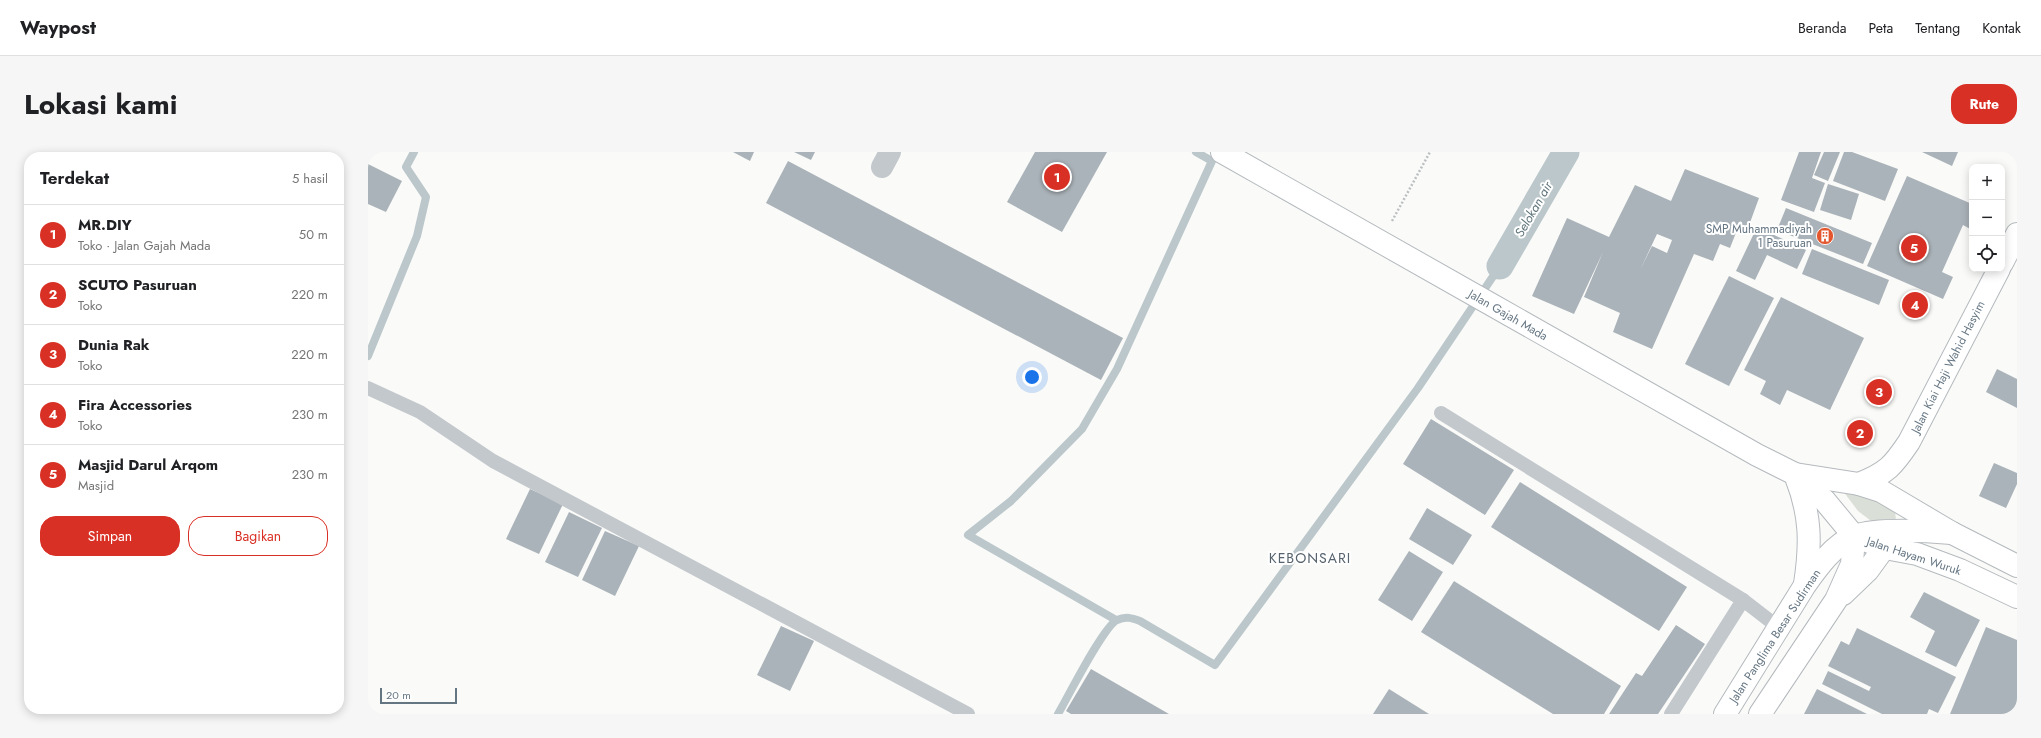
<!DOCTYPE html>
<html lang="id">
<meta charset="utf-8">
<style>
:root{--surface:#fff;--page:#f6f6f6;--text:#202124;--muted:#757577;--line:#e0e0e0;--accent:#d93025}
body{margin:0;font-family:Jost,sans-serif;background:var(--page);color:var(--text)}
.controls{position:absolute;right:12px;top:12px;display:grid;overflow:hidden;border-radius:8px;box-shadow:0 2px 10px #0003}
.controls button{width:36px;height:36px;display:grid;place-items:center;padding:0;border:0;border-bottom:1px solid var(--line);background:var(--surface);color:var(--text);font:20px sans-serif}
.scale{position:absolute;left:12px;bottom:10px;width:77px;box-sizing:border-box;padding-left:4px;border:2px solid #657683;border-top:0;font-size:11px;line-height:14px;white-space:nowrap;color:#657683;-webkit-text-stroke:3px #fff;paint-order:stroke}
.you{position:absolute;left:664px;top:225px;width:14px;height:14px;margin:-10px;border:3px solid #fff;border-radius:50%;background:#1a73e8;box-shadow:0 0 0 6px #1a73e833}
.badge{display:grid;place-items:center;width:26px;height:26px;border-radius:50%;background:var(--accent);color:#fff;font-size:13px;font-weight:700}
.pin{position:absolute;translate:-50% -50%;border:2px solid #fff;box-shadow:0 1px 4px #0006}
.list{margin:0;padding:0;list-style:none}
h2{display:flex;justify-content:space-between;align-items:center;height:52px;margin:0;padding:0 16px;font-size:17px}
h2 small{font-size:13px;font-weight:400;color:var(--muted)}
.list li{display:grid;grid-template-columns:26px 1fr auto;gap:12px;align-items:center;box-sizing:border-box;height:60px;padding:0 16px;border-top:1px solid var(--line)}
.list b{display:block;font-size:15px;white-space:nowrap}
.list p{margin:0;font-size:13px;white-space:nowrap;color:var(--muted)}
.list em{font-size:13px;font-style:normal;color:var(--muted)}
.actions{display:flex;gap:8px;padding:12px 16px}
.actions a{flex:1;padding:9px 0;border:1px solid var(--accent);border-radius:16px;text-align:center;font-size:14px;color:var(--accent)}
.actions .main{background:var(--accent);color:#fff}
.icon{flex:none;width:22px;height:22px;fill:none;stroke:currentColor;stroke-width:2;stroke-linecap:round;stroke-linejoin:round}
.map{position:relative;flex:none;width:1649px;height:562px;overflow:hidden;border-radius:16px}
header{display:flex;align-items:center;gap:24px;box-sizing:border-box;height:56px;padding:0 20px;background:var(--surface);border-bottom:1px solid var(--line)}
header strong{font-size:19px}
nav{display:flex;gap:22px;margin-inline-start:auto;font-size:14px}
.intro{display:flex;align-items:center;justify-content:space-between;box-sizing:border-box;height:96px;padding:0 24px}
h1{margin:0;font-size:28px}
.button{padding:10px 18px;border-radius:16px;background:var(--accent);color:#fff;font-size:14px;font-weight:700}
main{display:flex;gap:24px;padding:0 24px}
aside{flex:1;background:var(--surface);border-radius:16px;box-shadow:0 2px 10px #0003}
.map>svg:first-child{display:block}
.green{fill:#dadfd7}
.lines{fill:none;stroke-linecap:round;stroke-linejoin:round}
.stream{stroke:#bbc7cb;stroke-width:8}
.canal{stroke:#bbc7cb;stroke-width:27}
.building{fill:#aab3b9;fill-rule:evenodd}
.primary-casing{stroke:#b5babe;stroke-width:24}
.path{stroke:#bbbfc2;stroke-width:2.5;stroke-dasharray:2 2;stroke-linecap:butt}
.service{stroke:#c3c8cc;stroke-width:14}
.minor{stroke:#c3c8cc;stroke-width:22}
.primary{stroke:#fff;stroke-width:22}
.labels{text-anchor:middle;stroke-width:4;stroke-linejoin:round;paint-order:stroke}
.poi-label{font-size:12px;fill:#657683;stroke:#fff;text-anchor:end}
.street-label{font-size:12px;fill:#657683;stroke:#fff}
.water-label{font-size:13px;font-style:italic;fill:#60757c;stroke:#fff}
.quarter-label{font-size:14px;letter-spacing:1px;fill:#57646e;stroke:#fff}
</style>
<header>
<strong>Waypost</strong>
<nav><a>Beranda</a><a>Peta</a><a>Tentang</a><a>Kontak</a></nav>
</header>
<div class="intro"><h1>Lokasi kami</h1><a class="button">Rute</a></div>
<main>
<aside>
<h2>Terdekat<small>5 hasil</small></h2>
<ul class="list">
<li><span class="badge">1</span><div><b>MR.DIY</b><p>Toko · Jalan Gajah Mada</p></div><em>50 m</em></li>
<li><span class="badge">2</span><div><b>SCUTO Pasuruan</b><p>Toko</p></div><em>220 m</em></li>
<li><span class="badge">3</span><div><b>Dunia Rak</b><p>Toko</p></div><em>220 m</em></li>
<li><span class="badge">4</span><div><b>Fira Accessories</b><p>Toko</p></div><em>230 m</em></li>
<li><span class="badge">5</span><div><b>Masjid Darul Arqom</b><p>Masjid</p></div><em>230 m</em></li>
</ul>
<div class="actions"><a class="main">Simpan</a><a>Bagikan</a></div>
</aside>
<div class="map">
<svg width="1649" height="562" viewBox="0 0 1649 562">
<rect width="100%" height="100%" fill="#fafaf8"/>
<polygon class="green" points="1475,339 1502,344 1527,358 1528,369 1511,375 1490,359"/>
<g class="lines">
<g class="stream">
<polyline points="0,204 49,84 58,45 38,15 46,0"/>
<polyline points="748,468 600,383 643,349 714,277 749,217 844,9 828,0"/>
<path d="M 690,562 C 700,545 735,475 749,468 C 758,464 764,466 772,469 L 847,513 L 1050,236 L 1132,114"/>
</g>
<polyline class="canal" points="1132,114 1198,0"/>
</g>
<g class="building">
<polygon points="365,0 386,0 382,9"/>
<polygon points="426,0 447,0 443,8"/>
<polygon points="667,0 739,0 694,80 639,50"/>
<polygon points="1431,0 1453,0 1444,26 1457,31 1446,60 1413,48"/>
<polygon points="1456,0 1472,0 1460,29 1446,23"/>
<polygon points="1476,0 1484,0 1530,17 1517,49 1465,29"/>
<polygon points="1554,0 1590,0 1584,14"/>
<polygon points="420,9 755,186 733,228 398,51"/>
<polygon points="0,12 34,29 18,60 0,52"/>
<path d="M 1317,17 L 1391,46 L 1380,76 L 1371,73 L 1362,96 L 1352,92 L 1345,109 L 1326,102 L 1284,197 L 1245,180 L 1252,161 L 1216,145 L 1235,100 L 1206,162 L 1164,144 L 1199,66 L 1241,85 L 1267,33 L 1303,49 ZM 1289,82 L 1304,88 L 1299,101 L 1284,94 L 1273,116 Z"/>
<polygon points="1539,24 1604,52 1604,78 1595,73 1574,120 1585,125 1575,147 1499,114"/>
<polygon points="1460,32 1491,42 1483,68 1452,58"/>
<polygon points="1418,56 1504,91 1495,112 1409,78"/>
<polygon points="1389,75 1438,98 1429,117 1399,103 1387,128 1368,119"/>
<polygon points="1444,97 1521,128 1511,153 1434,122"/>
<polygon points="1361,124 1406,146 1361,234 1317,212"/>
<polygon points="1413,145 1496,186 1462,258 1419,238 1412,253 1392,242 1398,229 1376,218"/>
<polygon points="1629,217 1649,227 1649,256 1618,240"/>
<polygon points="1063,267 1146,318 1117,363 1035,312"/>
<polygon points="1626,311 1649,321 1649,332 1638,356 1611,344"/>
<polygon points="1152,330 1319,435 1291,479 1123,375"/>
<polygon points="162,337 195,352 171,402 138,387"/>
<polygon points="1059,356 1104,383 1085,413 1041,387"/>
<polygon points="201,360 234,376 210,425 177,410"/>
<polygon points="237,379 271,394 247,444 214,428"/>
<polygon points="1041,399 1075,420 1044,469 1010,448"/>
<polygon points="1086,429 1253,534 1236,562 1185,562 1053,480"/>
<polygon points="1556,440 1612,468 1588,515 1557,500 1567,479 1542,465"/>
<polygon points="1308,473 1337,492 1290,562 1241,562 1268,521 1274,524"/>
<polygon points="413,474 446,489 422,539 389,523"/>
<polygon points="1618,475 1649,488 1649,562 1582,562"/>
<polygon points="1489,476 1588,525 1570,561 1561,557 1559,562 1514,562 1454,532 1460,519 1501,539 1503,535 1460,514 1473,489 1481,493"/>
<polygon points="723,517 801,562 703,562 698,559"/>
<polygon points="1021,537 1061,562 1005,562"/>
<polygon points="1449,537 1499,562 1436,562"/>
</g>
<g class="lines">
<defs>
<g id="primary">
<path d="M 854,0 C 1033,100 1210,203 1389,303 L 1427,322 L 1457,349 L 1486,384"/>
<polyline points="1634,111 1649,82"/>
<polyline points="1427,322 1491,332 1513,339 1584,381 1649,414"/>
<path d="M 1428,325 C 1443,363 1443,392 1437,432"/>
<path d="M 1491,332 C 1519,321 1525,314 1541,290 L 1631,117"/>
<polyline points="1489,385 1517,396 1549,402 1592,418 1649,445"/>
<polyline points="1475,442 1500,418 1524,385"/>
<path d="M 1357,562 L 1437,433 C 1449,416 1466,392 1487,384 C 1508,376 1561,379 1584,381"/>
<polyline points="1392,562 1468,448 1484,412 1486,384"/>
</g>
</defs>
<use href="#primary" class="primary-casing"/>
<polyline class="path" points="1024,69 1062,0"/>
<g class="service">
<polyline points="0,236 52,260 125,309 600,562"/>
<polyline points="1073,261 1375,448 1303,562"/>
<polyline points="1375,448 1410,475"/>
</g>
<polyline class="minor" points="514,15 522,0"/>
<use href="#primary" class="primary"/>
</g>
<defs>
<symbol id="building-disc" viewBox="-11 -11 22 22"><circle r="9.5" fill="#e4572e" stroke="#fff"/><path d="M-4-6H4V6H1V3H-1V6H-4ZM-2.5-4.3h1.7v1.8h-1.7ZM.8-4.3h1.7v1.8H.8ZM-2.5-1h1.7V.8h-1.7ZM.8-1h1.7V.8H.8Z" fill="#fff"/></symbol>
</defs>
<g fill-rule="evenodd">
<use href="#building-disc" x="1447" y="74" width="20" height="20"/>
</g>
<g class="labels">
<g class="poi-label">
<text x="1444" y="81">SMP Muhammadiyah<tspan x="1444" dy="14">1 Pasuruan</tspan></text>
</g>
<g class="street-label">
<text transform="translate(1140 163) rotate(30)" y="4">Jalan Gajah Mada</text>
<text transform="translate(1580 215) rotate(-63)" y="4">Jalan Kiai Haji Wahid Hasyim</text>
<text transform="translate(1546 404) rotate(18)" y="4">Jalan Hayam Wuruk</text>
<text transform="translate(1407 484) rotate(-57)" y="4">Jalan Panglima Besar Sudirman</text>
</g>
<g class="water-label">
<text transform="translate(1165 57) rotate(-60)" y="5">Selokan air</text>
</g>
<g class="quarter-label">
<text x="942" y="411">KEBONSARI</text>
</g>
</g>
</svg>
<div class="controls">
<button>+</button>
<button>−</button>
<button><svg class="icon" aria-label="locate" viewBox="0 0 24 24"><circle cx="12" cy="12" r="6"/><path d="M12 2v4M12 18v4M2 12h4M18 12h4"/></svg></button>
</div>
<div class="scale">20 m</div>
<div class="you"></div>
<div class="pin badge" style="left:689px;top:25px">1</div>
<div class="pin badge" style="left:1492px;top:281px">2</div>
<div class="pin badge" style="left:1511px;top:240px">3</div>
<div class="pin badge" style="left:1547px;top:153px">4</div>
<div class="pin badge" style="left:1546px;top:96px">5</div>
</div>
</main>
